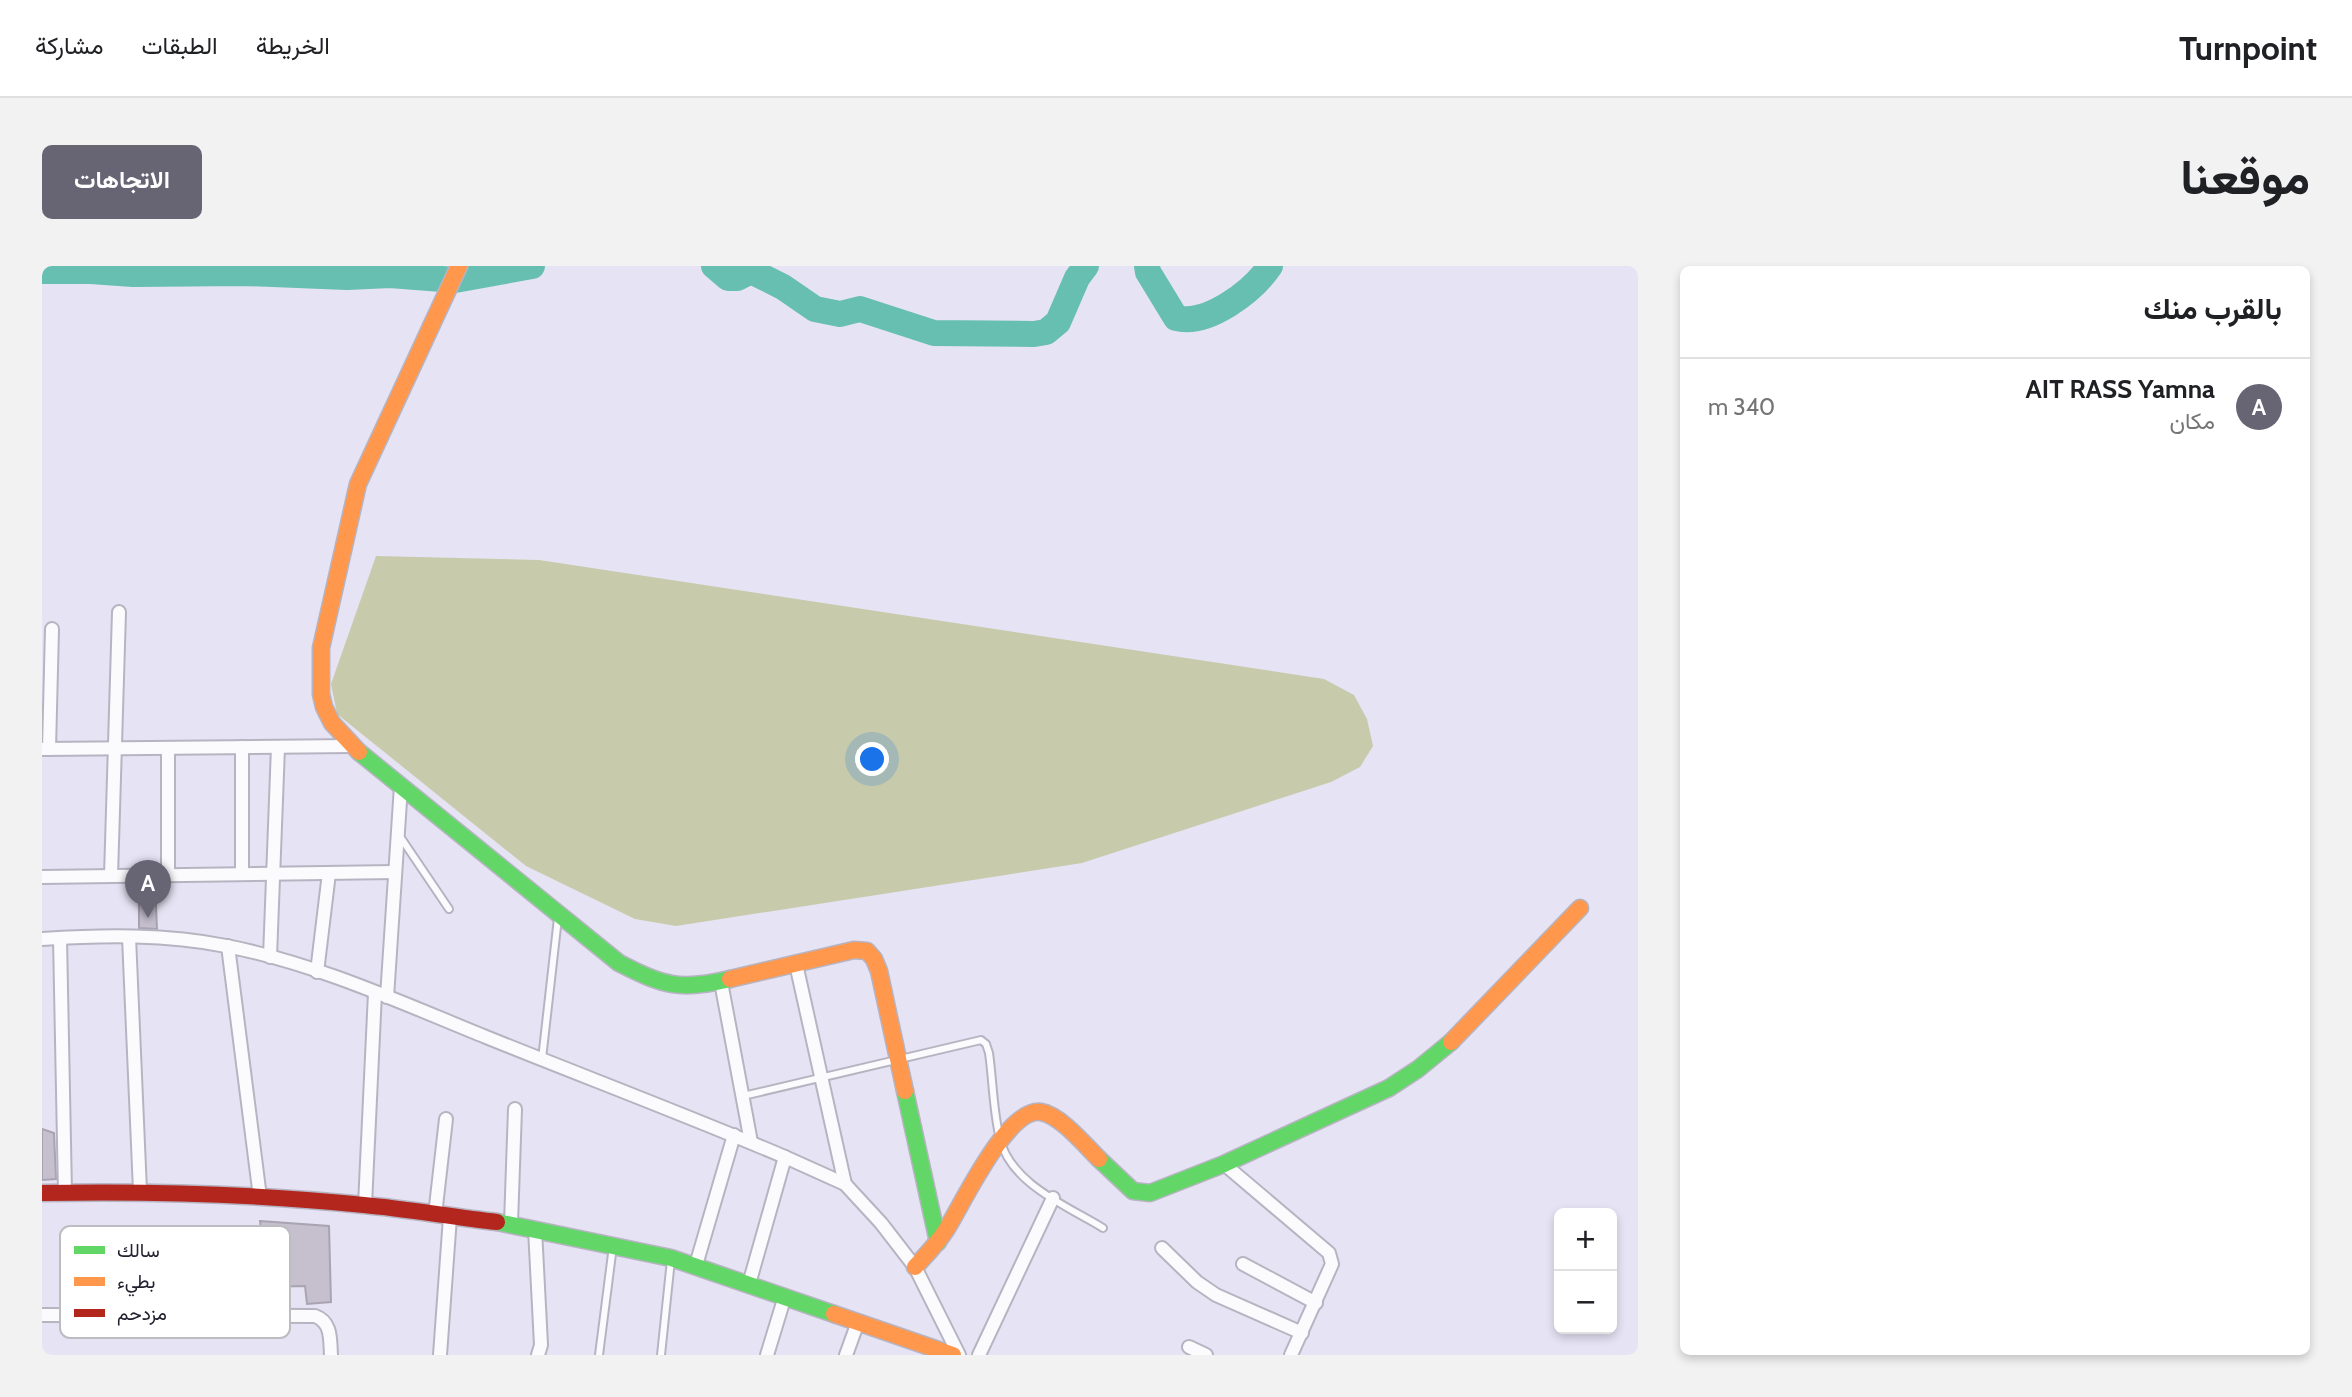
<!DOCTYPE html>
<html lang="ar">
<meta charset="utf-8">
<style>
:root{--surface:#fff;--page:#f2f2f2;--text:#202124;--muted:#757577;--line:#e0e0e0;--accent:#676474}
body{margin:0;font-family:Cabin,Vazirmatn,sans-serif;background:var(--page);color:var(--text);direction:rtl}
.controls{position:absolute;right:21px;bottom:21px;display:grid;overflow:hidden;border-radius:10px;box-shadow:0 4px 10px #0003}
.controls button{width:63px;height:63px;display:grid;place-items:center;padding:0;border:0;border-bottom:2px solid var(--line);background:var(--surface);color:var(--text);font:35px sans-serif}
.you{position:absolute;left:831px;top:494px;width:24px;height:24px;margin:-18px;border:5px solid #fff;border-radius:50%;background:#1a73e8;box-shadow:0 0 0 10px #1a73e833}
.badge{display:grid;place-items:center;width:46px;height:46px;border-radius:50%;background:var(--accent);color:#fff;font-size:23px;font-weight:700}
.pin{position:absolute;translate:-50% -58px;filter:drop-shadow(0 2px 4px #0008)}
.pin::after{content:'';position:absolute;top:37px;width:24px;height:21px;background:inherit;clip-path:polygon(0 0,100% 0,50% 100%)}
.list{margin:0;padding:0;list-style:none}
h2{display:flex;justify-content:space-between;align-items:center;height:91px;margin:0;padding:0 28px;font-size:30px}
h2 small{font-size:23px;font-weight:400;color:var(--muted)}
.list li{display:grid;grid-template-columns:46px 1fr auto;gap:21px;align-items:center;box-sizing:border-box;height:98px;padding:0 28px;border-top:2px solid var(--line)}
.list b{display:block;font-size:26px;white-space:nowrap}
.list p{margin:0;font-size:23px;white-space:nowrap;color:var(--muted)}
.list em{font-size:23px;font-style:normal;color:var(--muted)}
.map{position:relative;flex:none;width:1596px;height:1089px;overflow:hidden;direction:ltr;border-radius:10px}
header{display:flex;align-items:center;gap:42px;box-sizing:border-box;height:98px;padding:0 35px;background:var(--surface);border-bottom:2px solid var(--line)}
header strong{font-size:33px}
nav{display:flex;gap:38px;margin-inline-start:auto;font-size:24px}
.intro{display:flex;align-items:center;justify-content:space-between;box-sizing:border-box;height:168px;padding:0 42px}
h1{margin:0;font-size:49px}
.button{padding:18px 32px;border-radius:10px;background:var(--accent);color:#fff;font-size:24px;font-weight:700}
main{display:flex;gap:42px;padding:0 42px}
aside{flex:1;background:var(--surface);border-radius:10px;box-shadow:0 4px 10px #0003}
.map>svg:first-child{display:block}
.green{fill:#c7cbab}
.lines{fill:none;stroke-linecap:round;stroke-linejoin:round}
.river{stroke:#66bfb1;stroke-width:26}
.building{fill:#c5bfce;stroke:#a9a4b1;stroke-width:2}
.lane-casing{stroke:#b7b4c2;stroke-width:10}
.street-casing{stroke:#b7b4c2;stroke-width:16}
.fast-casing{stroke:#b7b4c2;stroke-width:19}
.slow-casing{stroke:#b7b4c2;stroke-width:19}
.jam-casing{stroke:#b7b4c2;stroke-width:19}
.lane{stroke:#fbfbfd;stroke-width:6}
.street{stroke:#fbfbfd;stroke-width:12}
.fast{stroke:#63d668;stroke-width:16}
.slow{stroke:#ff974d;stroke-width:16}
.jam{stroke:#b3261e;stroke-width:16}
.key{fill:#fff;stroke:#bdbcc1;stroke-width:2}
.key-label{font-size:19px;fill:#23202f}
</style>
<header>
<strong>Turnpoint</strong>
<nav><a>الخريطة</a><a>الطبقات</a><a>مشاركة</a></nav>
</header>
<div class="intro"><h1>موقعنا</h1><a class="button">الاتجاهات</a></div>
<main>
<aside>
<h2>بالقرب منك<small></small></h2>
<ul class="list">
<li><span class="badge">A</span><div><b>AIT RASS Yamna</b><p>مكان</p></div><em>340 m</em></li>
</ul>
</aside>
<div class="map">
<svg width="1596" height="1089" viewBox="0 0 1596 1089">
<rect width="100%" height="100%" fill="#e6e3f4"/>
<polygon class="green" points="334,290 497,294 1282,413 1312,429 1325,453 1331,480 1318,501 1289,516 1040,597 634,660 593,653 484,600 295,448 289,418"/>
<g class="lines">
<g class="river">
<polyline points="672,0 686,12 695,12 707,6 715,8 741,21 773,43 798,48 818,43 892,67 992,68 1004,66 1016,56 1035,12 1044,0"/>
<path d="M 1105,0 L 1106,6 L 1134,52 C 1166,60 1211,25 1228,0"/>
<polyline points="0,5 49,5 91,8 203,7 305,11 348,9 413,14 490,0"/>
</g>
</g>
<g class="building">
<polygon points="97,618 113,618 115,663 97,662"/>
<polygon points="0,863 12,867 14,913 0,914"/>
<polygon points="218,955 287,960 289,1036 265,1038 263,1020 227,1021"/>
</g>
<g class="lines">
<defs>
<g id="lane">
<polyline points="357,569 407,643"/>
<polyline points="500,793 516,652"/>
<path d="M 701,830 L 939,774 L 944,778 L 947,787 C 951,815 951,845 958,873 C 969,918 1025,940 1061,962"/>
<polyline points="557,1089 571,980"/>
<polyline points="619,1089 629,994"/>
</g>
<g id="street">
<polyline points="200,481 200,608"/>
<polyline points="0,483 310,480"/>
<polyline points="7,483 10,363"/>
<polyline points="126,609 126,482"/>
<polyline points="69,610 77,346"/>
<polyline points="0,611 353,606"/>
<polyline points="87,671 98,925"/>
<polyline points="18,672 23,927"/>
<path d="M 0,673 C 61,669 125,668 184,680 C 273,697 360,737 444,771 C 543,811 644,849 743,891 L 803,918 L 839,957 L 873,1001 L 917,1089"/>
<polyline points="186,680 218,931"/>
<polyline points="228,691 236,481"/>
<polyline points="754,698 803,918"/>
<polyline points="275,706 287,607"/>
<polyline points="679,716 709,876"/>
<polyline points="345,731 359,520"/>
<polyline points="1182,898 1287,987 1290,998 1249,1089"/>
<polyline points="323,939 333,727"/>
<polyline points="393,949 404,853"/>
<polyline points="469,957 473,843"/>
<polyline points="493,963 499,1079 496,1089"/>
<polyline points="1120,982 1155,1016 1174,1029 1260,1067"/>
<polyline points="1201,998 1274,1037"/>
<polyline points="654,999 692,869"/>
<polyline points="707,1018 743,891"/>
<path d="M 0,1049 L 273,1050 C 290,1056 288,1074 289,1089"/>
<polyline points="1147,1081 1164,1089"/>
<polyline points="398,1089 408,951"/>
<polyline points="725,1089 743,1030"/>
<polyline points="804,1089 816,1056"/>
<polyline points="937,1089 1011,932"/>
</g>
<g id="fast">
<path d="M 317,486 L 577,697 C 622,720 638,725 688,713"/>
<polyline points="863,825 896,976"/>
<polyline points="1057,893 1091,925 1108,927 1182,898 1347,822 1376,803 1409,776"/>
<polyline points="455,956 629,992 792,1048"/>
</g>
<g id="slow">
<polyline points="317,486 290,457 282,441 279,428 279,382 316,218 417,0"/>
<polyline points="688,713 812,684 825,685 832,693 837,705 863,825"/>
<polyline points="1409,776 1538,642"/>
<path d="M 873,1001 C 884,989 895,978 904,964 C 920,939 965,841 999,846 C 1018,849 1043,879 1057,893"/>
<polyline points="792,1048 911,1089"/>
</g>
<path id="jam" d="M 0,927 C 107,925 215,928 322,939 C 366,943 410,951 455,956"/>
</defs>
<use href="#lane" class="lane-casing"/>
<use href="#street" class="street-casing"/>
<use href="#fast" class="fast-casing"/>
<use href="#slow" class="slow-casing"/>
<use href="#jam" class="jam-casing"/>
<use href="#lane" class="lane"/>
<use href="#street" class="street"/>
<use href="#fast" class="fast"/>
<use href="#slow" class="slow"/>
<use href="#jam" class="jam"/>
</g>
<rect x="18" y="960" width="230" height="112" rx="10" class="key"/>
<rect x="32" y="980" width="31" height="8" fill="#63d668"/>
<rect x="32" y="1011" width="31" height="9" fill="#ff974d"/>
<rect x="32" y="1043" width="31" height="8" fill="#b3261e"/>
<g class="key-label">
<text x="75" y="991">سالك</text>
<text x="75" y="1022">بطيء</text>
<text x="75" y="1054">مزدحم</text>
</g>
</svg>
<div class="controls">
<button>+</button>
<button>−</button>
</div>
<div class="you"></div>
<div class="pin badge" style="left:106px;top:652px">A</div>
</div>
</main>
